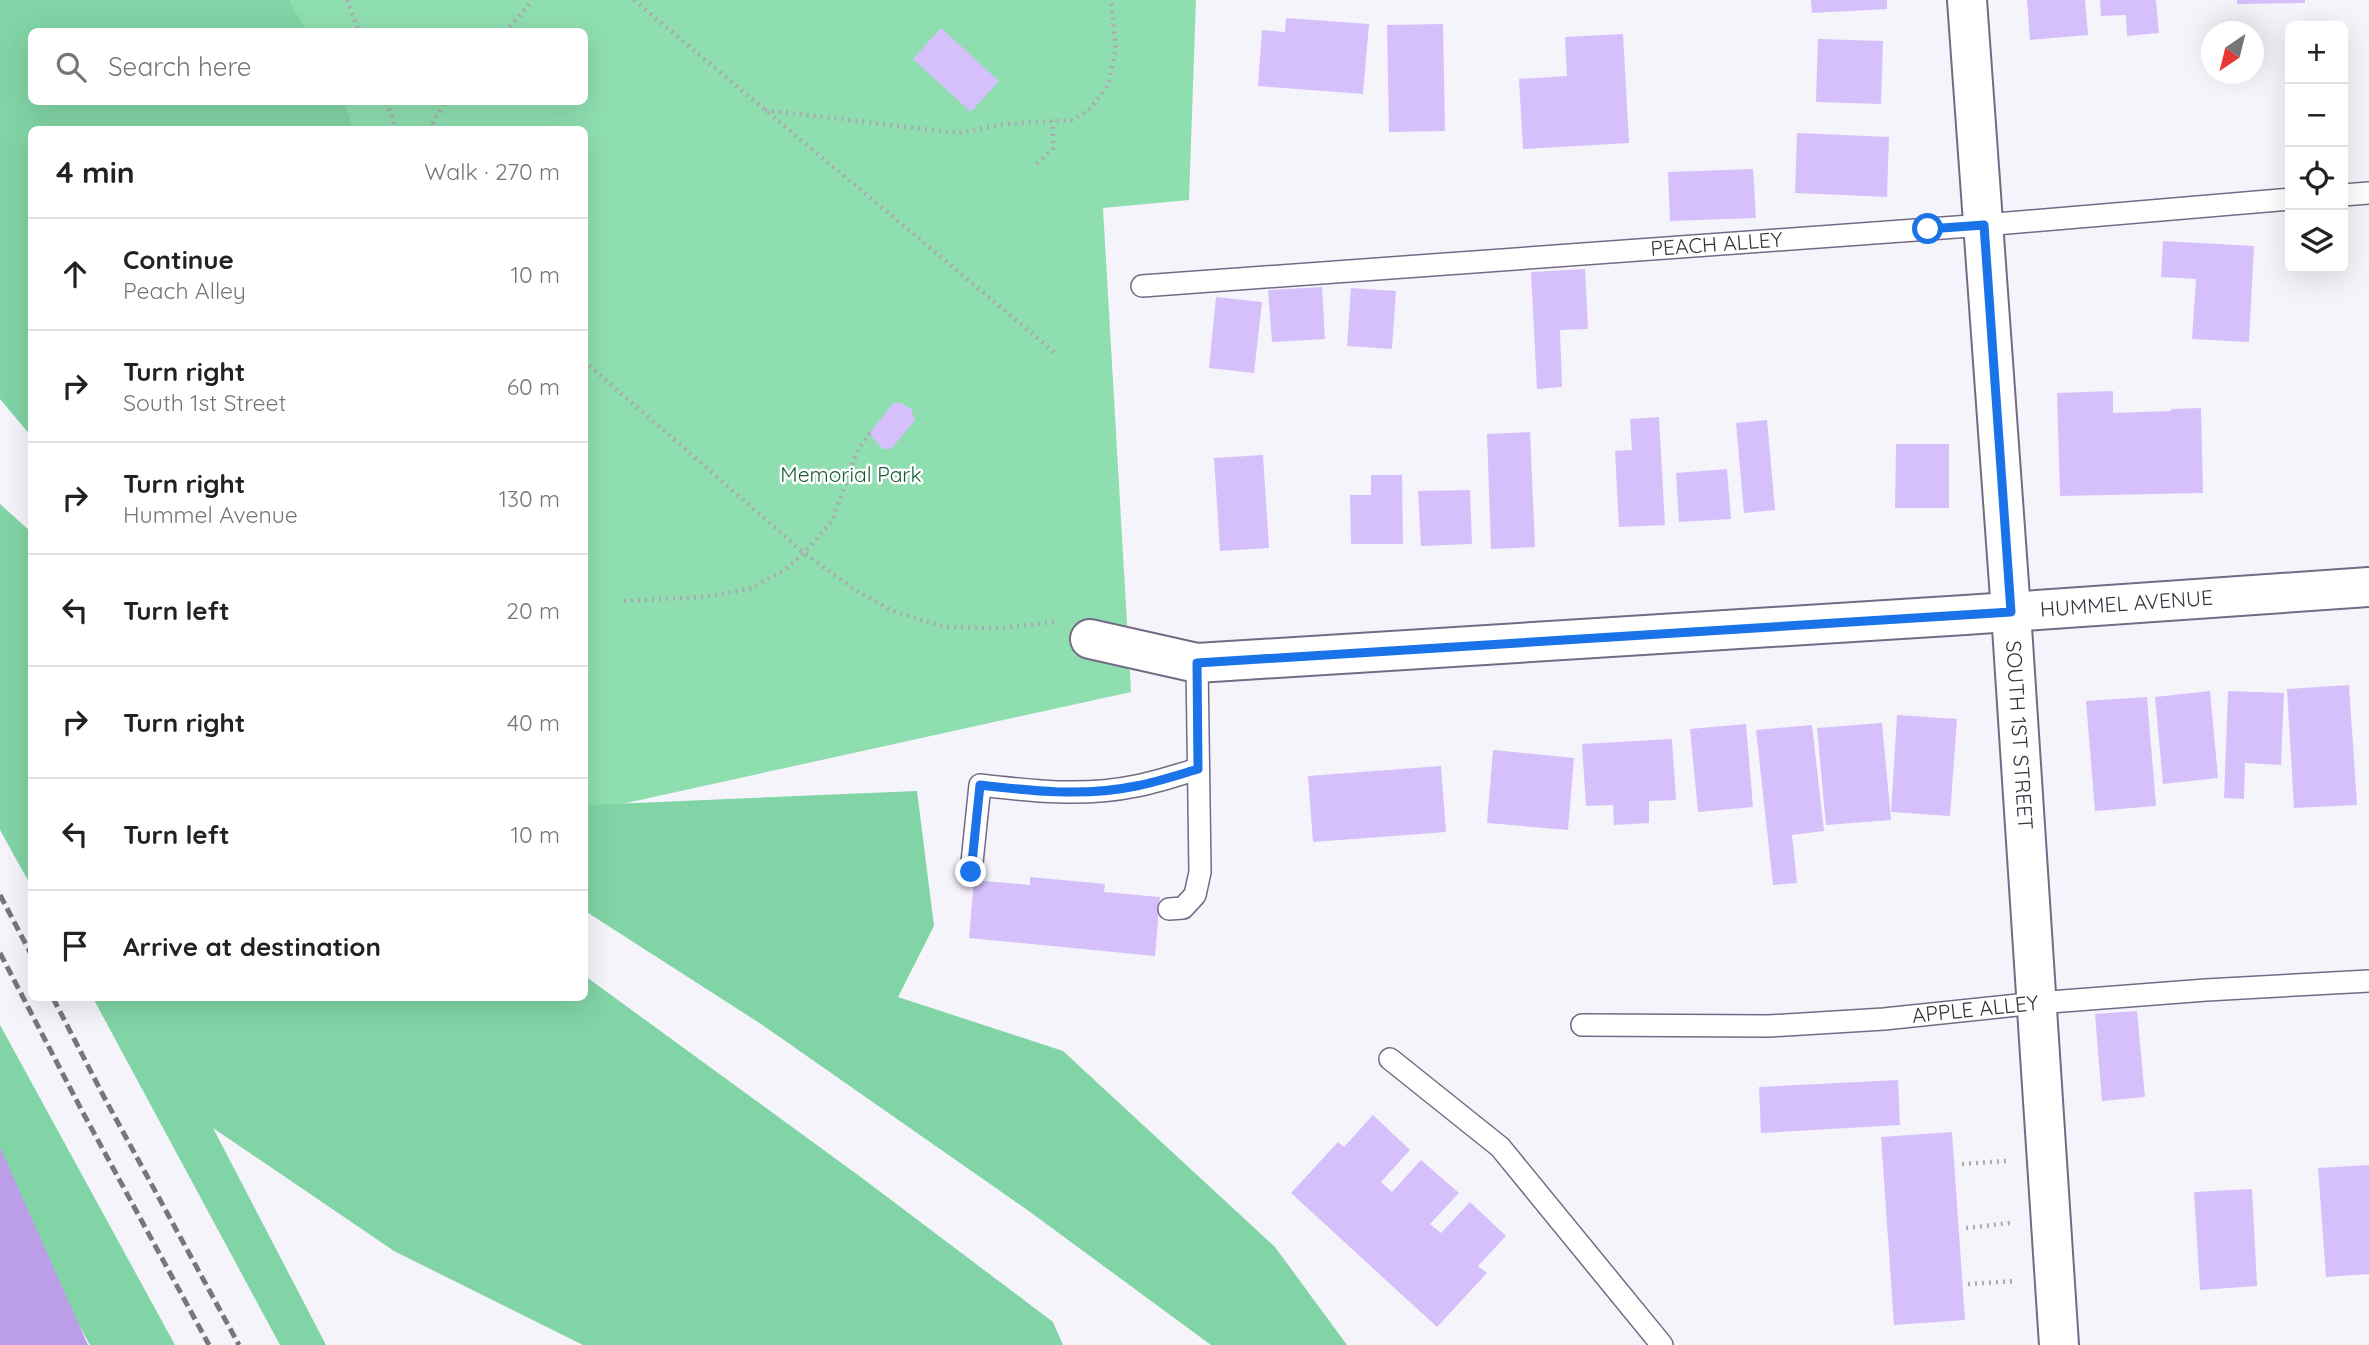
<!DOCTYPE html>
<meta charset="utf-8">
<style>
:root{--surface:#fff;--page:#f2f2f2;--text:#222;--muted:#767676;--line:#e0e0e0}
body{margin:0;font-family:Quicksand,sans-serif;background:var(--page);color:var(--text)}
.controls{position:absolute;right:21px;top:21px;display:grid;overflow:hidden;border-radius:10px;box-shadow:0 7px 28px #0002}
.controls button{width:63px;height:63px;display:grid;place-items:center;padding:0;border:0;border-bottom:2px solid var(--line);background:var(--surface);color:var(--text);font:35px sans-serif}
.compass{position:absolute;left:2201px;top:21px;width:63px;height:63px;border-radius:50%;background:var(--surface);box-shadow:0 7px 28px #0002;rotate:215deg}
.stop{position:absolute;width:21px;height:21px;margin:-16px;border:5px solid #1a73e8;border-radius:50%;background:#fff}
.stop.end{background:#1a73e8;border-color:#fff;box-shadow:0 2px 7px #0008}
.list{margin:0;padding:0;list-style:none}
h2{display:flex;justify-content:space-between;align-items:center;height:91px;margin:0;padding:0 28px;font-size:30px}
h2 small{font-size:23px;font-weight:400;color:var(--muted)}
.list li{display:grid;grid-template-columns:46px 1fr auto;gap:21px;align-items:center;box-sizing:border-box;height:112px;padding:0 28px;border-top:2px solid var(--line)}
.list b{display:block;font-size:26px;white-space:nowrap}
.list p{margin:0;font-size:23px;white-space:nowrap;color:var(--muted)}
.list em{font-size:23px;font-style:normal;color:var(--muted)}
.icon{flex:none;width:38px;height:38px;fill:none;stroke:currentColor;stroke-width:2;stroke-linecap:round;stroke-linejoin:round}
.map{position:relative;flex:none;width:2369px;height:1345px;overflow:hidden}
.search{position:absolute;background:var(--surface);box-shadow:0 7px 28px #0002;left:28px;top:28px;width:560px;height:77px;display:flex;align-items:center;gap:18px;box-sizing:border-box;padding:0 24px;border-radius:10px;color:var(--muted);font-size:26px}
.panel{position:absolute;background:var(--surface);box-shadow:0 7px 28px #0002;left:28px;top:126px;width:560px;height:875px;border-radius:10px}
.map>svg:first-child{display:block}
.green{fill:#8fdeb0}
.forest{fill:#81d4a5}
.water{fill:#ba9fe8}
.building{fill:#d6c0fc}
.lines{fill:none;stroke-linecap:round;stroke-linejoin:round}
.lane-casing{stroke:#746a85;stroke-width:24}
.street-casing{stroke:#746a85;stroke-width:42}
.path{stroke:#aba8b1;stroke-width:4.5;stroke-dasharray:2 5;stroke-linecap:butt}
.lane{stroke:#fff;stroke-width:21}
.street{stroke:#fff;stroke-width:38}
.rail{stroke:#78757f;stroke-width:5;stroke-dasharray:10 5;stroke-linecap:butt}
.route{stroke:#1a73e8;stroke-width:9}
.labels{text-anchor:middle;stroke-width:5;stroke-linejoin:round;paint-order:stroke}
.street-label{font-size:21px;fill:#35313d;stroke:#fff}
.park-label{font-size:21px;fill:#1c593b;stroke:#fff}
</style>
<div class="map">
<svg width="2369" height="1345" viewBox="0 0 2369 1345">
<rect width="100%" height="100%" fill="#f6f4fb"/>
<polygon class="green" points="277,0 1196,0 1189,200 1103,208 1131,692 585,812 584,130 320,129 311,102 584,102 584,32 287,31"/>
<g class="forest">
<polygon points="0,0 289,0 306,31 32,32 32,102 344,102 353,129 32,130 31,436 0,399"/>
<polygon points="0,504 31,532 31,886 0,830"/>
<polygon points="917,791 934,926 898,997 1063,1051 1275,1247 1347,1345 1211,1345 1026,1209 761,1024 585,911 585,799 589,805"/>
<polygon points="585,976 858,1175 1053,1322 1063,1345 583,1345 394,1251 213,1128 326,1345 280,1345 93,998 584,998"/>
<polygon points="0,1025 175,1345 90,1345 0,1182"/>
</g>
<polygon class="water" points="0,1147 88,1345 0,1345"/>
<g class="building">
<polygon points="1811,0 1887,0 1887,9 1812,13"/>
<polygon points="2027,0 2085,0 2088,35 2030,40"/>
<polygon points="2100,0 2156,0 2159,33 2127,36 2126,15 2101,16"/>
<polygon points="2237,0 2305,0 2305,3 2237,4"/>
<polygon points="1286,18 1369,24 1363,94 1258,86 1262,30 1285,32"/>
<polygon points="1443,24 1445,131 1389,132 1387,25"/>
<polygon points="941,28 999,81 971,112 913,59"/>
<polygon points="1623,34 1629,143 1523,149 1519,79 1567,76 1565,37"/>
<polygon points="1818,39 1883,41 1881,104 1816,102"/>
<polygon points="1797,133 1889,137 1887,197 1795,193"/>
<polygon points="1753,169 1756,218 1670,221 1668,172"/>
<polygon points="2163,241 2254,246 2249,342 2192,339 2196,279 2161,277"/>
<polygon points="1585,269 1588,329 1560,330 1562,387 1537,389 1531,272"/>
<polygon points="1322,287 1325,339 1272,342 1268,290"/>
<polygon points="1351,288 1396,291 1392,349 1347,346"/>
<polygon points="1216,297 1262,302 1254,373 1209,368"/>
<polygon points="2113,391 2113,413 2171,411 2171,409 2201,408 2203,493 2060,496 2057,393"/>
<polygon points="893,403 901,403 911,409 915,420 891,449 883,449 869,434"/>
<polygon points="1659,417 1665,525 1619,527 1615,451 1632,450 1630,419"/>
<polygon points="1767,420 1775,510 1744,513 1736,423"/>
<polygon points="1530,432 1535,547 1491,549 1487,434"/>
<polygon points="1896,444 1949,444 1949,508 1895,508"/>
<polygon points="1263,455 1269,548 1220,551 1214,458"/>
<polygon points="1727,469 1731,519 1679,522 1676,473"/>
<polygon points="1371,475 1402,475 1403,544 1351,544 1350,495 1371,495"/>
<polygon points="1470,490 1472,544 1421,546 1418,491"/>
<polygon points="2349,685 2357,805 2294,808 2287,689"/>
<polygon points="2210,691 2218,778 2163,784 2155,697"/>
<polygon points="2228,691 2284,693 2281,765 2245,763 2244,799 2224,798"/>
<polygon points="2147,697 2156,806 2095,811 2086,701"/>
<polygon points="1897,715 1957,719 1950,816 1891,812"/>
<polygon points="1882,723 1891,820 1826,825 1817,728"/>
<polygon points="1746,724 1753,807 1698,812 1690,729"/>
<polygon points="1812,725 1824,831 1792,835 1797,883 1773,885 1756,730"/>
<polygon points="1672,739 1676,800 1649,801 1649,823 1614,825 1613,805 1586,806 1582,744"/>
<polygon points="1493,750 1574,758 1568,830 1487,823"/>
<polygon points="1441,766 1446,832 1313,842 1308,776"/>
<polygon points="1030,877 1105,884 1104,892 1160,897 1155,956 969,938 974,880 1030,885"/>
<polygon points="2137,1011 2145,1097 2102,1101 2095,1014"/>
<polygon points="1898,1080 1900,1125 1761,1133 1759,1087"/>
<polygon points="1373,1115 1410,1150 1381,1182 1392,1192 1421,1160 1459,1193 1430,1224 1441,1233 1470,1202 1506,1236 1478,1266 1487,1273 1437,1327 1291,1193 1338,1142 1344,1147"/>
<polygon points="1952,1132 1965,1320 1894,1325 1881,1137"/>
<polygon points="2369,1165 2369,1274 2326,1277 2318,1168"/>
<polygon points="2252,1189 2257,1286 2200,1290 2194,1192"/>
</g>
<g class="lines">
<defs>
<g id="lane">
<polyline points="2343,195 2369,193"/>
<path id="s1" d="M 1142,286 L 1984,225 L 2290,199"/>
<path d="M 971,872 L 980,785 C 1031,791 1084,797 1136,786 C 1157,782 1177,775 1198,769"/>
<polyline points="1169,909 1183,908 1195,895 1200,872 1197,663"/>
<path id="s2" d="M 1582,1025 L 1769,1026 L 1884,1019 L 2037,1003 L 2206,990 L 2369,981"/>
<polyline points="1390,1059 1500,1147 1662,1345"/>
</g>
<g id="street">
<path id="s3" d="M 1967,0 L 2011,612 L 2059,1345"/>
<path id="s4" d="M 1090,639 L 1197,663 L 1965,615 L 2369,587"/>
</g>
</defs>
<use href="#lane" class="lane-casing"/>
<use href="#street" class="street-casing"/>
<g class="path">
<polyline points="347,0 359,32"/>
<polyline points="634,0 1054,352"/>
<polyline points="505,32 533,0"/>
<polyline points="387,102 396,130"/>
<polyline points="765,110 958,133 1005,124 1073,120 1091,108 1108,85 1116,49 1111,0"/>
<polyline points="429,130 445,102"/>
<polyline points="1037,164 1053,148 1053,121"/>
<polyline points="584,361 804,553 854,589 890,610 945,627 1002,628 1054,622"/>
<polyline points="624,601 702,597 749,589 783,571 804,553 832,521 858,449 873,429"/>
<polyline points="1962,1164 2006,1161"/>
<polyline points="1966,1228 2010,1223"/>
<polyline points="1968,1284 2016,1281"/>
</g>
<use href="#lane" class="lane"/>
<use href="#street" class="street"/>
<g class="rail">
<polyline points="0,895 32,956"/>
<polyline points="0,953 81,1109 209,1345"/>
<polyline points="53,998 104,1097 239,1345"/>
</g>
</g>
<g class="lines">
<path class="route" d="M 971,872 L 980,785 C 1031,791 1084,797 1136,786 C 1157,782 1178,775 1198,769 L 1197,663 L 2011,612 L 1984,225 L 1928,229"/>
</g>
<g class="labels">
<g class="street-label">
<text dy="7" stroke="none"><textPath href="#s1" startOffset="576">PEACH ALLEY</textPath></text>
<text dy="7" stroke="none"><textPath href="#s4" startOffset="1041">HUMMEL AVENUE</textPath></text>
<text dy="7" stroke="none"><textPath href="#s3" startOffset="737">SOUTH 1ST STREET</textPath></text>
<text dy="7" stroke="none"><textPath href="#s2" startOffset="394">APPLE ALLEY</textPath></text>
</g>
<g class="park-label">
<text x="851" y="482">Memorial Park</text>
</g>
</g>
</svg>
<div class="controls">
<button>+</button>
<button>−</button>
<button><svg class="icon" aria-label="locate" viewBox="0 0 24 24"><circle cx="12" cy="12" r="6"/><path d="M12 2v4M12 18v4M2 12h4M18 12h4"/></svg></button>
<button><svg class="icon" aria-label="layers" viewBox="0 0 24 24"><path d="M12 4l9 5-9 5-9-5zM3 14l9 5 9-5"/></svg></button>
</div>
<svg class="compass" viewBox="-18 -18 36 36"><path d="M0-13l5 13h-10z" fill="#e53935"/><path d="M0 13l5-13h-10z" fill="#767676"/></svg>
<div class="stop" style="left:1928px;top:229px"></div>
<div class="stop end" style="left:971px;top:872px"></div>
<div class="search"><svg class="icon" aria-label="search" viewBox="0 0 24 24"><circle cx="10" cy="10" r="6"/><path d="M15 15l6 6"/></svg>Search here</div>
<section class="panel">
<h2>4 min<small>Walk · 270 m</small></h2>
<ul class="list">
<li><svg class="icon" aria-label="ahead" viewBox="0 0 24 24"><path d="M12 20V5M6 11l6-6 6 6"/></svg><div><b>Continue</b><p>Peach Alley</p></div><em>10 m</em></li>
<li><svg class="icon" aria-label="right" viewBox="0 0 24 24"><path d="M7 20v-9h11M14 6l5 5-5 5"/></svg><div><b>Turn right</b><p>South 1st Street</p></div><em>60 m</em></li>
<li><svg class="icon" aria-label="right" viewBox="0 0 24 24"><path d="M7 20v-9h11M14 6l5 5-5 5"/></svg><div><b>Turn right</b><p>Hummel Avenue</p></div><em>130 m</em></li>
<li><svg class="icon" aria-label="left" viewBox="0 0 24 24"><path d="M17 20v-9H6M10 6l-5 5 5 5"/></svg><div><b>Turn left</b></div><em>20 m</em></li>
<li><svg class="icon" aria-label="right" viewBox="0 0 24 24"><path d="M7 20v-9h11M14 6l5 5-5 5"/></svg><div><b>Turn right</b></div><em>40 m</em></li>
<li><svg class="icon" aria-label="left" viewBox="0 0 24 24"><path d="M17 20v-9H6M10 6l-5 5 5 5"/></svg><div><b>Turn left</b></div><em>10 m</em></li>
<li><svg class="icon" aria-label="arrive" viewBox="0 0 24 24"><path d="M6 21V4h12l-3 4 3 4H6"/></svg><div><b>Arrive at destination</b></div></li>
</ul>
</section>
</div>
